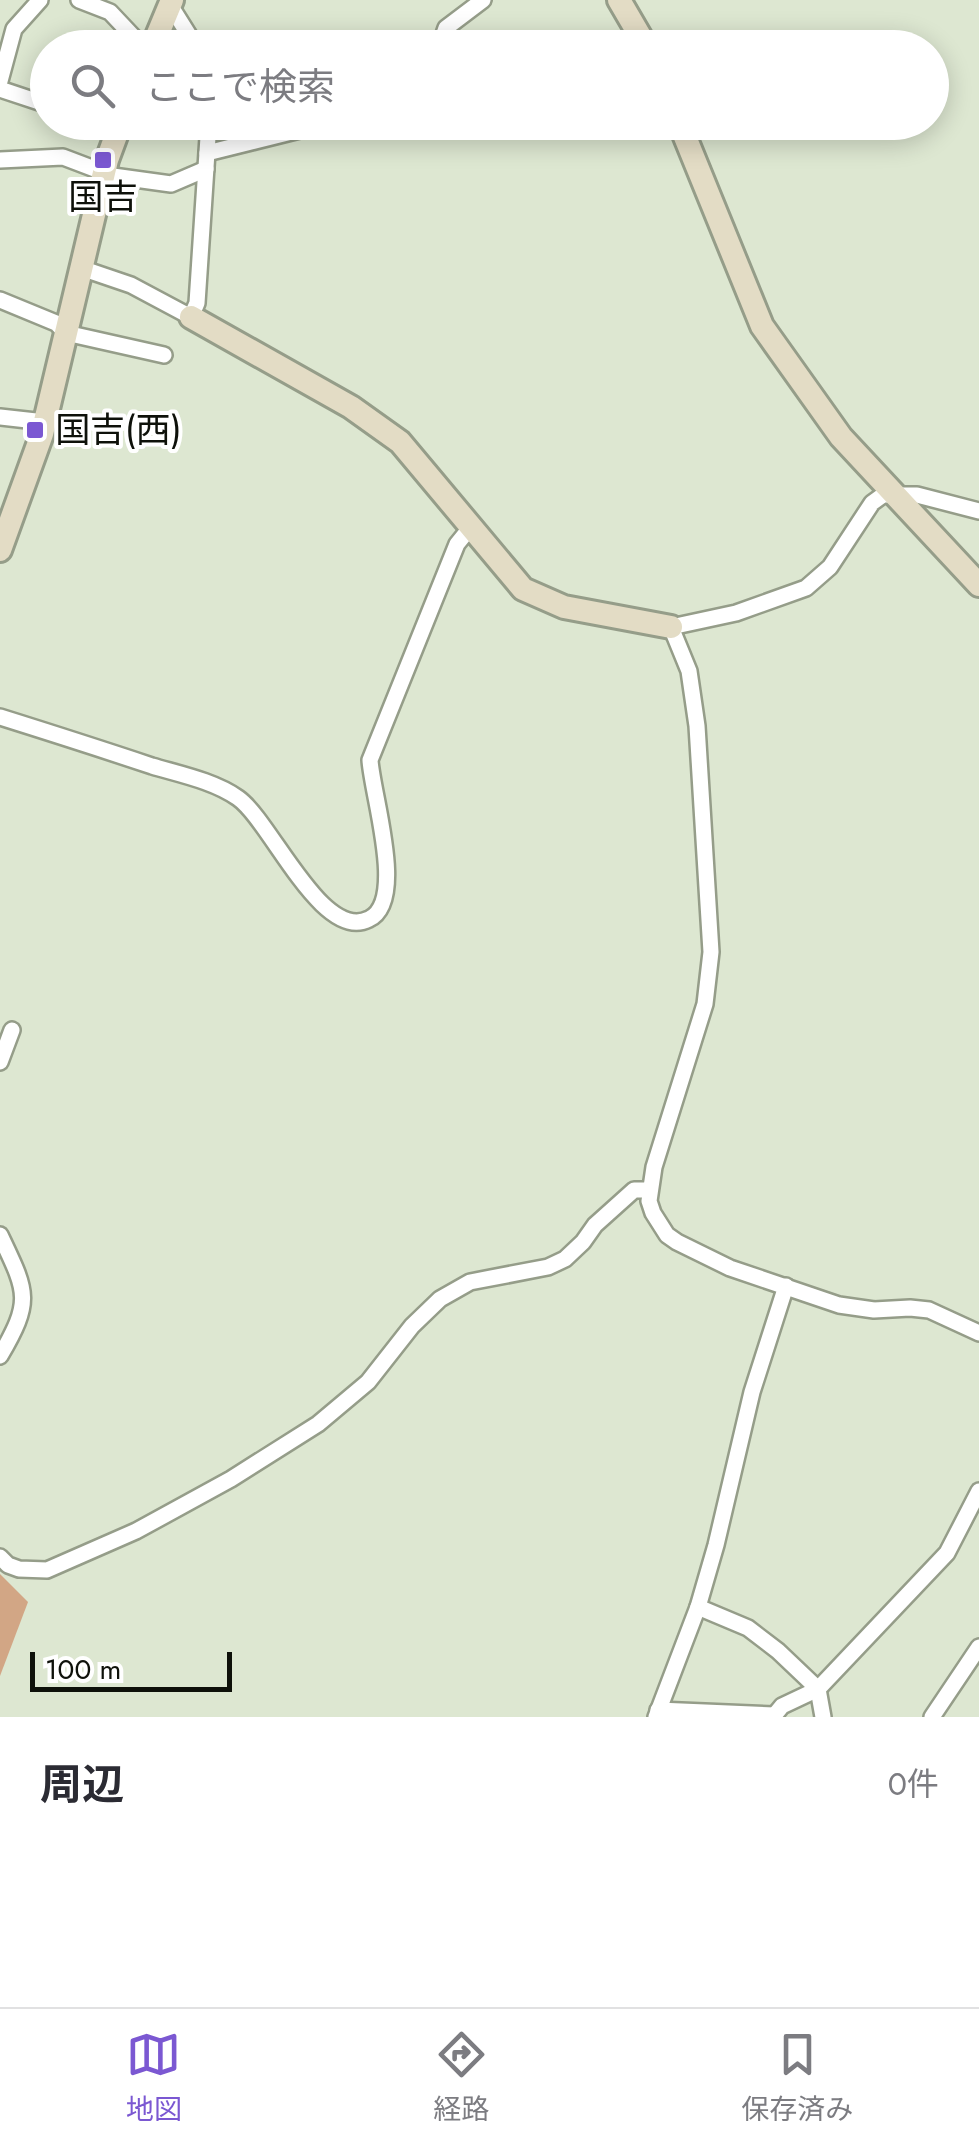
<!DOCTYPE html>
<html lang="ja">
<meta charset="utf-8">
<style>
:root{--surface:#fff;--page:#f2f2f3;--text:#2b2b33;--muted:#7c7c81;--line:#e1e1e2;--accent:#7b58d2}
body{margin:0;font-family:Jost,"Noto Sans JP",sans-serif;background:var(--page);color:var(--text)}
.scale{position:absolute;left:30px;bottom:25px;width:202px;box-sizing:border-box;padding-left:10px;border:5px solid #0e110a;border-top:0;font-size:28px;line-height:35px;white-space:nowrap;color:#0e110a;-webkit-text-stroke:8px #fff;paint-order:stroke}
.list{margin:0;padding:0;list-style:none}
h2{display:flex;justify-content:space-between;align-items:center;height:130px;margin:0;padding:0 40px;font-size:42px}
h2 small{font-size:32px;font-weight:400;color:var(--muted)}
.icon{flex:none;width:55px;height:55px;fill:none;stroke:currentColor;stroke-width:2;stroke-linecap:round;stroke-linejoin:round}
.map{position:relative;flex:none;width:979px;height:1717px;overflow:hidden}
.search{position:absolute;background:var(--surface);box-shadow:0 5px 25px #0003;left:30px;right:30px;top:30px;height:110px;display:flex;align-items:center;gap:25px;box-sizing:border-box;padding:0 35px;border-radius:55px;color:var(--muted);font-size:38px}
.sheet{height:290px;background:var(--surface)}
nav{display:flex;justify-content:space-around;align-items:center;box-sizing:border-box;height:140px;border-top:2px solid var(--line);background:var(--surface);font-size:28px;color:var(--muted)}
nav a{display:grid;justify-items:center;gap:5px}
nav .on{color:var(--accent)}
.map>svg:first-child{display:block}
.green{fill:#d2a685}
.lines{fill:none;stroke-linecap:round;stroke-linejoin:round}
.street-casing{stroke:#959d89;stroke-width:20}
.secondary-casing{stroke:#959d89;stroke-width:28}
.street{stroke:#fff;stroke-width:15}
.secondary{stroke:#e3dcc5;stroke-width:22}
.poi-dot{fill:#7b58d2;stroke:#fff;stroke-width:4}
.labels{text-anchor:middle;stroke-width:8;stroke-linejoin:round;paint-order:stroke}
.poi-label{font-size:35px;fill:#0e110a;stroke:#fff}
</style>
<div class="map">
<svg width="979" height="1717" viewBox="0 0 979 1717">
<rect width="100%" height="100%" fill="#dde7d1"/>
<polygon class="green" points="0,1574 28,1602 0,1676"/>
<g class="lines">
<defs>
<g id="street">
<polyline points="79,0 110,12 144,48"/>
<polyline points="170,5 197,48"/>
<polyline points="439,48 446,28 483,0"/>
<polyline points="0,81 14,29 40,0"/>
<polyline points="0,89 48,105"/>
<polyline points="98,122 118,130"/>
<polyline points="207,153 332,122"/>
<polyline points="0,160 63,157 113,176 171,184 206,169"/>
<polyline points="81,268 131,285 191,317 197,303 209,122"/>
<polyline points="0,300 56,323 66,333 164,355"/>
<polyline points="0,417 45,422"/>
<polyline points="979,511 917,495 883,495 872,503 830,567 806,588 736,613 671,627 689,671 697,726 711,952 705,1004 654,1167 649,1201 653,1213 667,1235 677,1242 730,1268 839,1305 874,1310 910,1308 929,1310 979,1333"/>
<path d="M 0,717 C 51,733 101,749 152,766 C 179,774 214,781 238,798 C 271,821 322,943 369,919 C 407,901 372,795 370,760 L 457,544 L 470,528"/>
<polyline points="0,1062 12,1030"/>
<path d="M 0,1235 C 27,1292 33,1300 0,1356"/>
<polyline points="0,1557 8,1565 19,1569 47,1570 136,1531 231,1479 318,1424 368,1382 412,1326 440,1299 470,1282 548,1267 565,1259 583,1242 595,1225 634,1190 649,1190"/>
<polyline points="698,1607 748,1628 778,1651 818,1689 823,1717"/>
<polyline points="658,1710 774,1715"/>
<polyline points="656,1717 698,1607 716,1545 752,1392 786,1286"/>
<polyline points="773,1717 782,1706 818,1689 947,1553 979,1491"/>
<polyline points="932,1717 979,1647"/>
</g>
<g id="secondary">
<polyline points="619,0 647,48"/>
<polyline points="152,48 172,0"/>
<polyline points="679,122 762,326 841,437 979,585"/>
<polyline points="191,317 351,407 400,442 523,589 564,607 671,627"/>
<polyline points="0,550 42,434 107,160 121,122"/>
</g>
</defs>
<use href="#street" class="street-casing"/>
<use href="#secondary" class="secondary-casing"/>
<use href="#street" class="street"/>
<use href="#secondary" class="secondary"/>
</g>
<g class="poi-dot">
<rect x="93" y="150" width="20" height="20" rx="5"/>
<rect x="25" y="420" width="20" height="20" rx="5"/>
</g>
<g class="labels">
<g class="poi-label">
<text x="103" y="209">国吉</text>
<text x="55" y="442" text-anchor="start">国吉(西)</text>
</g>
</g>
</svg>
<div class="scale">100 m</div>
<div class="search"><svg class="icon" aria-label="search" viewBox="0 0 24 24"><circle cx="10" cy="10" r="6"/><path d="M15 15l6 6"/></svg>ここで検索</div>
</div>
<section class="sheet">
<h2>周辺<small>0件</small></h2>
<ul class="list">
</ul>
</section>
<nav>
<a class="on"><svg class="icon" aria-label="map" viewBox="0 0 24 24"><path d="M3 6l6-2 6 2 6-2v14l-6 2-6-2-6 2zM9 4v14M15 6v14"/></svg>地図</a>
<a><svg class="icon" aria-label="directions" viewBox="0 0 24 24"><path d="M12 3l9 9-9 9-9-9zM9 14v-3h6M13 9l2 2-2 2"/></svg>経路</a>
<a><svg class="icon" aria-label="saved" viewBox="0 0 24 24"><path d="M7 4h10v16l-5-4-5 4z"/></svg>保存済み</a>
</nav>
